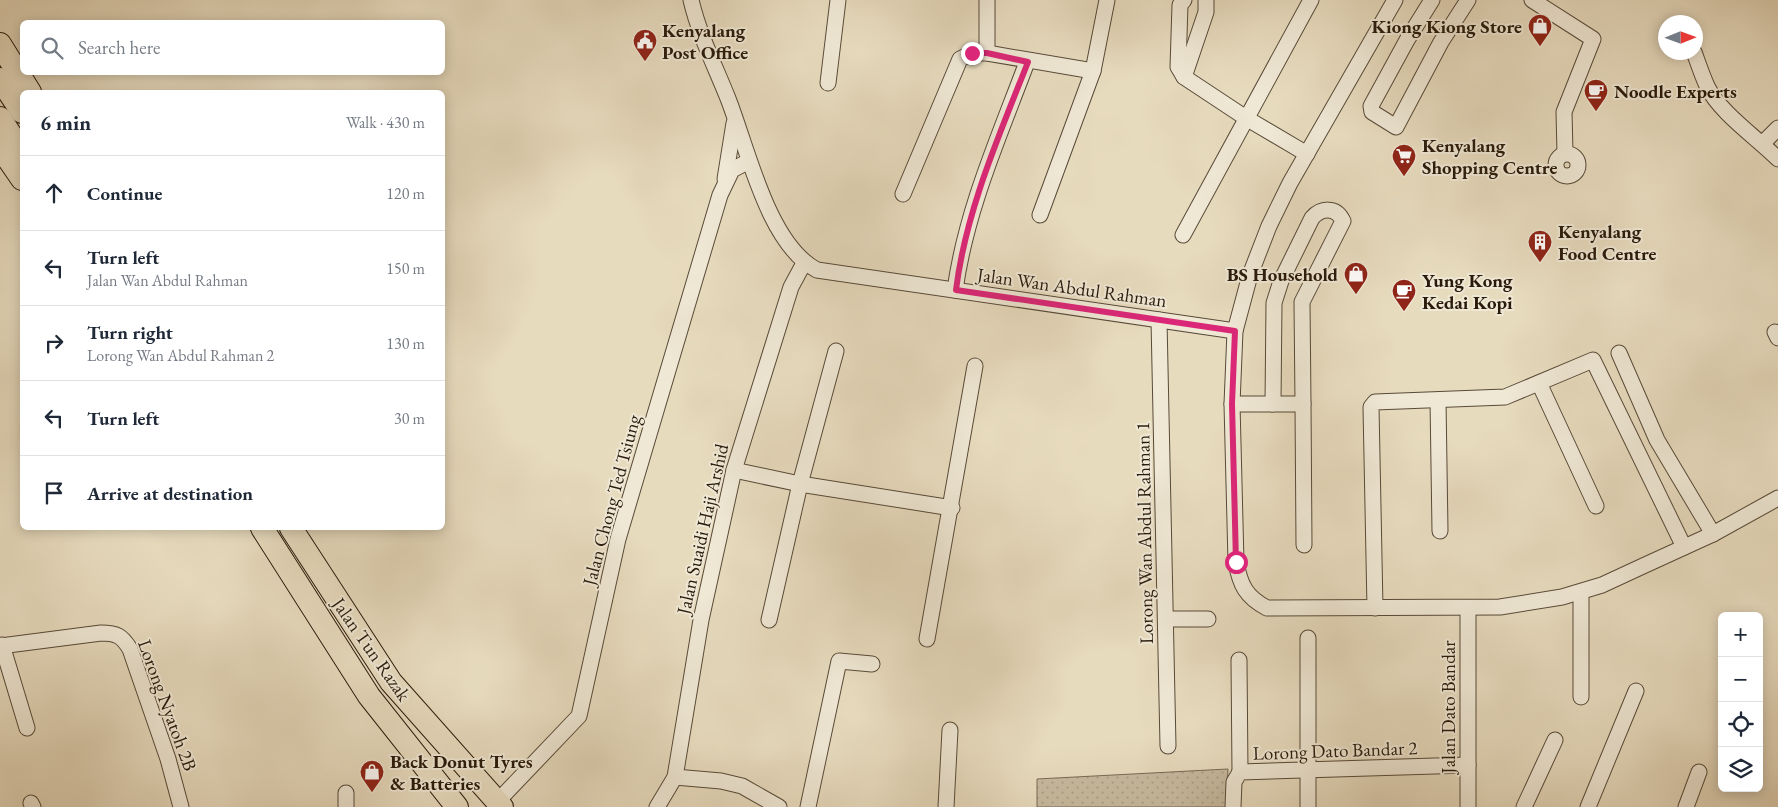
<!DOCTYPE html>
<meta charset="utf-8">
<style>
:root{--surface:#fff;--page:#f6f6f7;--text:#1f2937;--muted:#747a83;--line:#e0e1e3}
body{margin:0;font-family:"EB Garamond",serif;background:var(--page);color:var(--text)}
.controls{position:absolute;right:15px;bottom:15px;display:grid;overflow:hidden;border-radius:8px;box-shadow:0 2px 12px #0003}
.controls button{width:45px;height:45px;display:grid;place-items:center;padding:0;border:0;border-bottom:1px solid var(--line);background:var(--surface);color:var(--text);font:25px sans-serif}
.compass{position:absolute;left:1658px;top:15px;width:45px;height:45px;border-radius:50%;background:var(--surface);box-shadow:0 2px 12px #0003;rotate:89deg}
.stop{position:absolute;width:15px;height:15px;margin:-11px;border:4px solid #db2777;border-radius:50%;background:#fff}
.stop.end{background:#db2777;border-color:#fff;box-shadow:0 1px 5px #0008}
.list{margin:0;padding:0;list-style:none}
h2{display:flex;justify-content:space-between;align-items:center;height:65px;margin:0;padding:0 20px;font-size:21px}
h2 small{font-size:16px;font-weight:400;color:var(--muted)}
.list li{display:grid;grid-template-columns:32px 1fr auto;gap:15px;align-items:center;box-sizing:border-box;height:75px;padding:0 20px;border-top:1px solid var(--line)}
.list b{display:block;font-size:19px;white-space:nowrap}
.list p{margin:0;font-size:16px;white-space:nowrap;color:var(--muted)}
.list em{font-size:16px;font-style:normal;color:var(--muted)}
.icon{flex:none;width:28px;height:28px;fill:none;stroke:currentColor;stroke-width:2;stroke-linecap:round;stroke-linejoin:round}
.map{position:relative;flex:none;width:1778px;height:807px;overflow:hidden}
.search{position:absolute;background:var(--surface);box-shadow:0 2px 12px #0003;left:20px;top:20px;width:425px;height:55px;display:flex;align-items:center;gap:12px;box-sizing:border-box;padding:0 18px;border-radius:8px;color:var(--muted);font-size:19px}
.panel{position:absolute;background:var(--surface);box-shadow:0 2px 12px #0003;left:20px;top:90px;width:425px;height:440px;border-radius:8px}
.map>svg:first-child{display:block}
.park{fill:url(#park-dots);stroke:#786a56}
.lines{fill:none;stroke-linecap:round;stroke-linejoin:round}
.minor-casing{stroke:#584a38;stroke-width:17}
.highway-casing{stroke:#291a0b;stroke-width:24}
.minor{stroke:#efe8d5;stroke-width:15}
.highway{stroke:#e7dbbe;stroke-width:22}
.route{stroke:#db2777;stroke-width:6}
.labels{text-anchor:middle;stroke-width:4;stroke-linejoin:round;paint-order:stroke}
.poi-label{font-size:19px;font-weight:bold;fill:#291a0b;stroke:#efe8d5;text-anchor:start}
.street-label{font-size:19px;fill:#291a0b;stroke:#efe8d5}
</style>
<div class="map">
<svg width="1778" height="807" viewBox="0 0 1778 807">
<defs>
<pattern id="park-dots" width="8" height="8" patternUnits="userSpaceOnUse" patternTransform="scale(1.25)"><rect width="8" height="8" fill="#c7baa0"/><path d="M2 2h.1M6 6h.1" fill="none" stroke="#ab9f88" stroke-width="1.8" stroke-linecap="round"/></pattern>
</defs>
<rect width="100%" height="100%" fill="#e7dbbe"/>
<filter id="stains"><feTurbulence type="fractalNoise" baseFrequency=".004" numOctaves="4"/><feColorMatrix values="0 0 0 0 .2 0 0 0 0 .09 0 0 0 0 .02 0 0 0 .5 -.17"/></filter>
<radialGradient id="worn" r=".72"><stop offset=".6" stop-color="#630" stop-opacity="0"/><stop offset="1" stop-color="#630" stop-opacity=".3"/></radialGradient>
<polygon class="park" points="1228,769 1226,807 1037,807 1037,779"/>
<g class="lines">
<defs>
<g id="minor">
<path d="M 691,0 C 699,34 714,64 727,96 C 747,145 767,244 817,270 L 1235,331"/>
<polyline points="1184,0 1180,5 1178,67 1184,77 1246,118 1307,154"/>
<path d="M 1395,0 L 1290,183 L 1269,226 L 1250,275 L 1235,331 L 1232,404 L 1236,562 C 1240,585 1246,597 1267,608 L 1500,607 L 1562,597 L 1602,585 L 1643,566 L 1713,534 L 1778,498"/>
<polyline points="1432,0 1407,40 1371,106 1372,112 1396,127 1441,42 1468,0"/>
<polyline points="1532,0 1593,39 1564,112 1565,153"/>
<path d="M 1694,52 C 1698,63 1702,75 1707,86 C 1719,112 1757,138 1778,159"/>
<polyline points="987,53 987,0"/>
<polyline points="1184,77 1206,12 1206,0"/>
<polyline points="828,83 838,0"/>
<polyline points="1762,144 1778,128"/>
<circle cx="1567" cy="165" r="11"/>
<polyline points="725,179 734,123"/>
<polyline points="903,194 960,59 972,53 987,53 1093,71"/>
<polyline points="1040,215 1093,71 1107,0"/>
<polyline points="1183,235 1311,0"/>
<path d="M 955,290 C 966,210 999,137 1027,62"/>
<polyline points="1159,320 1168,746"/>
<polyline points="1775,332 1778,338"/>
<polyline points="1619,353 1657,440 1713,534"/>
<polyline points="1539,383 1596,506"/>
<polyline points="1438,400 1440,531"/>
<polyline points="1232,404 1303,404 1304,545"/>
<path d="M 1273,404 L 1274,303 L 1281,281 L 1312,218 C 1321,208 1336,206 1343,221 L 1302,302 L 1303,404"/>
<polyline points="734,470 800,484 952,508"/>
<polyline points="1581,592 1581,697"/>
<polyline points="1375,608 1371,407 1375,402 1505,397 1593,360 1684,547"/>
<polyline points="1468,608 1468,807"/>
<polyline points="1166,619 1208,619"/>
<polyline points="769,620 800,484 836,351"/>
<polyline points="1308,638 1308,807"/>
<polyline points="927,639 975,366"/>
<polyline points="2,645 27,728"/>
<path d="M 0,646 L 101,633 C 117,633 122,636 130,649 L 168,759 L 181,807"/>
<polyline points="1239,660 1240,772"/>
<polyline points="675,777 721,781 742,786 779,807"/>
<polyline points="346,793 346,807"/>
<polyline points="497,802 579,716 618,539 720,195 732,170 749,161"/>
<polyline points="31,803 33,807"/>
<polyline points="657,807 675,777 701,620 734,470 791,287 804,263"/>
<polyline points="808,807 839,661 872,664"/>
<polyline points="946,807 950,730"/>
<polyline points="1233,807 1234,782 1240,772 1468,765"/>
<polyline points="1524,807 1555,740"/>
<polyline points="1588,807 1636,691"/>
<polyline points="1686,807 1699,772"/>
</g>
<g id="highway">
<polyline points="0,44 30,92"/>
<polyline points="0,79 22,112"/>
<polyline points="0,118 22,152"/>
<polyline points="0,147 22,179"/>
<polyline points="262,528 369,696 457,807"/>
<polyline points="291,528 391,682 502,807"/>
</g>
</defs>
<use href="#minor" class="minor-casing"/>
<use href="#highway" class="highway-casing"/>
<use href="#minor" class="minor"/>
<use href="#highway" class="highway"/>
</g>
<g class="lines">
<path class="route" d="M 972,53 L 987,53 L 1028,62 C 999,136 966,210 956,290 L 1235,331 L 1232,404 L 1236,562"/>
</g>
<defs>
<symbol id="shop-pin" viewBox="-11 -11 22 30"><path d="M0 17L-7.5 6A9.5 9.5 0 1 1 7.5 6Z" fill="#8f2418" stroke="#efe8d5"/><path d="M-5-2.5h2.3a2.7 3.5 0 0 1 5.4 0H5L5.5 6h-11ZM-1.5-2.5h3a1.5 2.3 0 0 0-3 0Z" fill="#fff"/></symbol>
<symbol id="civic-pin" viewBox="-11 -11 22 30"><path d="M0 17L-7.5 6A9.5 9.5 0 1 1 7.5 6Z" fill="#8f2418" stroke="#efe8d5"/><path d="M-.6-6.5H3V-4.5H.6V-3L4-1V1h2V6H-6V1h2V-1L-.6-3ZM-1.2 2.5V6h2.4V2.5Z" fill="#fff"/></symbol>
<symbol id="cafe-pin" viewBox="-11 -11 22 30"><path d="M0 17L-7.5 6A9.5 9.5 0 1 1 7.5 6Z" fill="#8f2418" stroke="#efe8d5"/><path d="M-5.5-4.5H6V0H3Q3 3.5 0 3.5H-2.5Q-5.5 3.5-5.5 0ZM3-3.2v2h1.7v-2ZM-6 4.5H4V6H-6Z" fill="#fff"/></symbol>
<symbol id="supermarket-pin" viewBox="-11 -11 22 30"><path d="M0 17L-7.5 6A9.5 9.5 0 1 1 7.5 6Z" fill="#8f2418" stroke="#efe8d5"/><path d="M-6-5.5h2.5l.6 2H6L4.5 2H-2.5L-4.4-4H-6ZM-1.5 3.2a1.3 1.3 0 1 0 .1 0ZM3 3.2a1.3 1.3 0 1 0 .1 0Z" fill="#fff"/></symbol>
<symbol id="building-pin" viewBox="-11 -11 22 30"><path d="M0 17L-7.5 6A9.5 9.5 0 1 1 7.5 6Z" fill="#8f2418" stroke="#efe8d5"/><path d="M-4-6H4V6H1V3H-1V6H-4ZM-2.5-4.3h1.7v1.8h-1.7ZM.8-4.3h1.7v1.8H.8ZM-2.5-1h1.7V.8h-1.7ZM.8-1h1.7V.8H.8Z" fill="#fff"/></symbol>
</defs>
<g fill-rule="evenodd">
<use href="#shop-pin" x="1526" y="12" width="28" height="38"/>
<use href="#civic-pin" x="631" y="27" width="28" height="38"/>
<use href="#cafe-pin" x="1582" y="77" width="28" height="38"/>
<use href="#supermarket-pin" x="1390" y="142" width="28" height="38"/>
<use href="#building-pin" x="1526" y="228" width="28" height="38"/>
<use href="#shop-pin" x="1342" y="260" width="28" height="38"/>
<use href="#cafe-pin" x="1390" y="277" width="28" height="38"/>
<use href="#shop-pin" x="358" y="758" width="28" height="38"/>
</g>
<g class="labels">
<g class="poi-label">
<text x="1522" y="33" text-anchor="end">Kiong Kiong Store</text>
<text x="662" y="37">Kenyalang<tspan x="662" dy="22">Post Office</tspan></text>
<text x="1614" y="98">Noodle Experts</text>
<text x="1422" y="152">Kenyalang<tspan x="1422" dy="22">Shopping Centre</tspan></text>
<text x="1558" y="238">Kenyalang<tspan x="1558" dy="22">Food Centre</tspan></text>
<text x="1338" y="281" text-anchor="end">BS Household</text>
<text x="1422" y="287">Yung Kong<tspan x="1422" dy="22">Kedai Kopi</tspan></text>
<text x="390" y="768">Back Donut Tyres<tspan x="390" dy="22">&amp; Batteries</tspan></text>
</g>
<g class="street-label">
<text transform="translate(1072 287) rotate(8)" y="7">Jalan Wan Abdul Rahman</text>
<text transform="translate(611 500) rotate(-75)" y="7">Jalan Chong Ted Tsiung</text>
<text transform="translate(702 529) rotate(-77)" y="7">Jalan Suaidi Haji Arshid</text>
<text transform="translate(1144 533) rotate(-91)" y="7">Lorong Wan Abdul Rahman 1</text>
<text transform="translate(372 649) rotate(55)" y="7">Jalan Tun Razak</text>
<text transform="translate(168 705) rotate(70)" y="7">Lorong Nyatoh 2B</text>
<text transform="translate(1448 707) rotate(-90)" y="7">Jalan Dato Bandar</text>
<text transform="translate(1335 750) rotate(-2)" y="7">Lorong Dato Bandar 2</text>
</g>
</g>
<rect width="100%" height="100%" filter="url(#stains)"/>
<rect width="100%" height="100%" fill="url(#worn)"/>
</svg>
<div class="controls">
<button>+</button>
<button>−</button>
<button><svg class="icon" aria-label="locate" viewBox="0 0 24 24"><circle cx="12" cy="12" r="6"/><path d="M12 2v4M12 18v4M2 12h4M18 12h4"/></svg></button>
<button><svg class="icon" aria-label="layers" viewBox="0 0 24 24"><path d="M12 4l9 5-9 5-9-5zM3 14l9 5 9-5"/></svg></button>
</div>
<svg class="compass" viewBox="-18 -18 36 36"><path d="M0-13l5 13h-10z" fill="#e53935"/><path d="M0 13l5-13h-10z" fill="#747a83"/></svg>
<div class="stop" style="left:1236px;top:562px"></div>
<div class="stop end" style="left:972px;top:53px"></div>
<div class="search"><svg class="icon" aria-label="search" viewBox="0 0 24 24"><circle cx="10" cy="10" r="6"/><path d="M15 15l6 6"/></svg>Search here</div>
<section class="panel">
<h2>6 min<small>Walk · 430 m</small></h2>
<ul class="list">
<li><svg class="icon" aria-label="ahead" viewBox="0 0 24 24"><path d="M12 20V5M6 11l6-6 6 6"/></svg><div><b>Continue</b></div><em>120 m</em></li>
<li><svg class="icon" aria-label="left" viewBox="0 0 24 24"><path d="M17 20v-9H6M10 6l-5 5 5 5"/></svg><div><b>Turn left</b><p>Jalan Wan Abdul Rahman</p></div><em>150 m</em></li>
<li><svg class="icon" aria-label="right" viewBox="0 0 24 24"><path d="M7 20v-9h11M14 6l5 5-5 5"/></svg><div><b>Turn right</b><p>Lorong Wan Abdul Rahman 2</p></div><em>130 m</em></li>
<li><svg class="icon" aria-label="left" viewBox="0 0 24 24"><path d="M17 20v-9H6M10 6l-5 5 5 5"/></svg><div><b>Turn left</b></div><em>30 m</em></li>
<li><svg class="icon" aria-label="arrive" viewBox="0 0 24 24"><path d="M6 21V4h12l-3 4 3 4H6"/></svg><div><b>Arrive at destination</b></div></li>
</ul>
</section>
</div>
